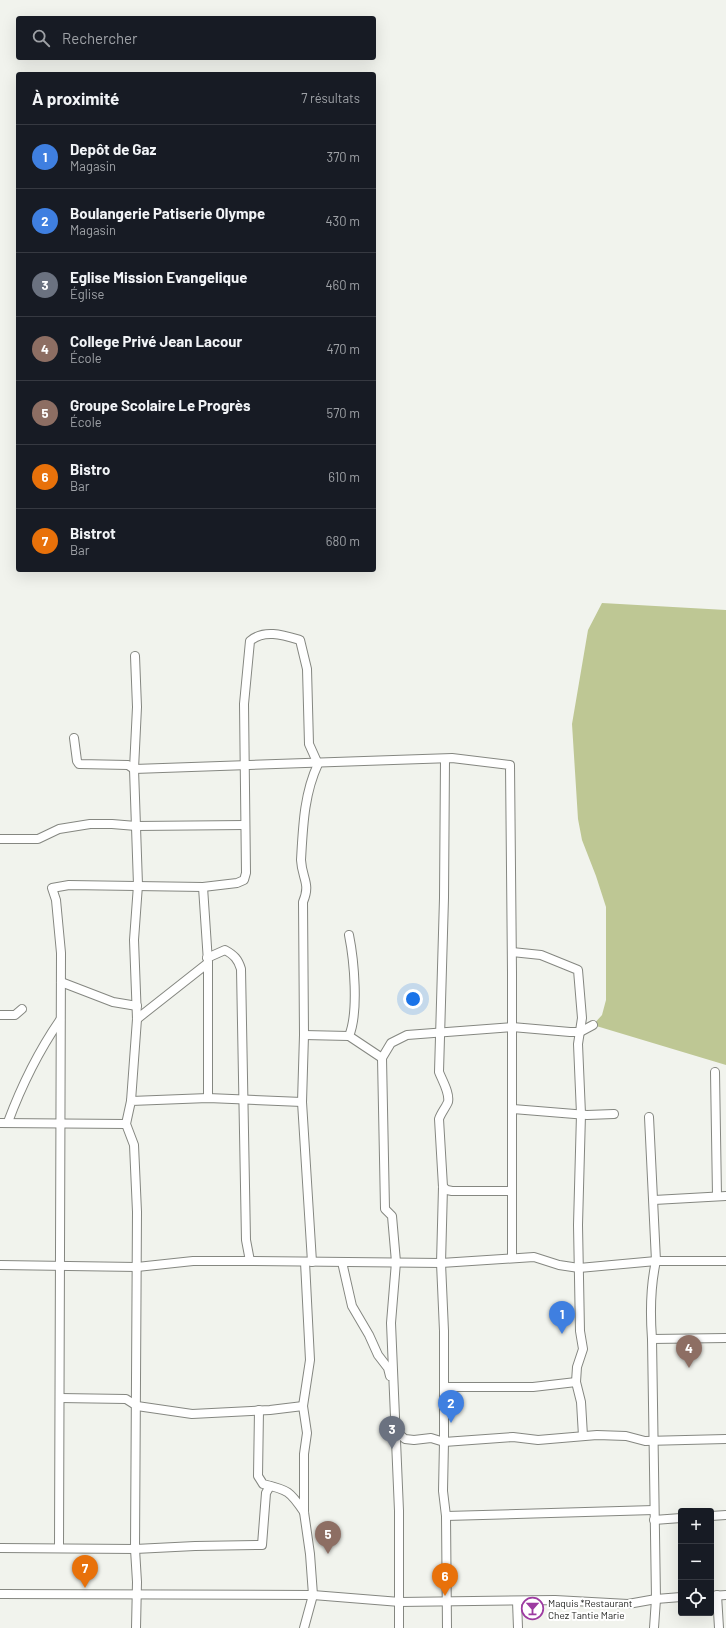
<!DOCTYPE html>
<html lang="fr">
<meta charset="utf-8">
<style>
:root{--surface:#171b24;--page:#20242c;--text:#f1f3f6;--muted:#9ea1a6;--line:#363941;--accent:#db2777}
body{margin:0;font-family:Barlow,sans-serif;background:var(--page);color:var(--text)}
.controls{position:absolute;right:12px;bottom:12px;display:grid;overflow:hidden;border-radius:4px;box-shadow:0 4px 16px #0002}
.controls button{width:36px;height:36px;display:grid;place-items:center;padding:0;border:0;border-bottom:1px solid var(--line);background:var(--surface);color:var(--text);font:20px sans-serif}
.you{position:absolute;left:413px;top:999px;width:14px;height:14px;margin:-10px;border:3px solid #fff;border-radius:50%;background:#1a73e8;box-shadow:0 0 0 6px #1a73e833}
.badge{display:grid;place-items:center;width:26px;height:26px;border-radius:50%;background:var(--accent);color:#fff;font-size:13px;font-weight:700}
.pin{position:absolute;translate:-50% -33px;filter:drop-shadow(0 1px 2px #0008)}
.pin::after{content:'';position:absolute;top:21px;width:14px;height:12px;background:inherit;clip-path:polygon(0 0,100% 0,50% 100%)}
.list{margin:0;padding:0;list-style:none}
h2{display:flex;justify-content:space-between;align-items:center;height:52px;margin:0;padding:0 16px;font-size:17px}
h2 small{font-size:13px;font-weight:400;color:var(--muted)}
.list li{display:grid;grid-template-columns:26px 1fr auto;gap:12px;align-items:center;box-sizing:border-box;height:64px;padding:0 16px;border-top:1px solid var(--line)}
.list b{display:block;font-size:15px;white-space:nowrap}
.list p{margin:0;font-size:13px;white-space:nowrap;color:var(--muted)}
.list em{font-size:13px;font-style:normal;color:var(--muted)}
.icon{flex:none;width:22px;height:22px;fill:none;stroke:currentColor;stroke-width:2;stroke-linecap:round;stroke-linejoin:round}
.map{position:relative;flex:none;width:726px;height:1628px;overflow:hidden}
.search{position:absolute;background:var(--surface);box-shadow:0 4px 16px #0002;left:16px;top:16px;width:360px;height:44px;display:flex;align-items:center;gap:10px;box-sizing:border-box;padding:0 14px;border-radius:4px;color:var(--muted);font-size:15px}
.panel{position:absolute;background:var(--surface);box-shadow:0 4px 16px #0002;left:16px;top:72px;width:360px;height:500px;border-radius:4px}
.map>svg:first-child{display:block}
.green{fill:#bec794}
.lines{fill:none;stroke-linecap:round;stroke-linejoin:round}
.minor-casing{stroke:#858781;stroke-width:10}
.minor{stroke:#fff;stroke-width:8}
.labels{text-anchor:middle;stroke-width:4;stroke-linejoin:round;paint-order:stroke}
.poi-label{font-size:10px;fill:#222321;stroke:#fff;text-anchor:start}
</style>
<div class="map">
<svg width="726" height="1628" viewBox="0 0 726 1628">
<rect width="100%" height="100%" fill="#f1f3ed"/>
<polygon class="green" points="602,603 726,610 726,1065 593,1025 602,1015 606,1000 606,907 596,876 582,840 578,819 572,724 588,630"/>
<g class="lines">
<defs>
<g id="minor">
<polyline points="74,738 77,761 79,764 128,765 134,769 452,758 510,765 512,973 512,1257"/>
<path d="M 445,759 L 444,898 L 439,1072 C 442,1080 450,1093 448,1102 C 446,1107 441,1113 439,1119 L 443,1187 L 441,1263 L 444,1331 L 444,1442 L 443,1491 L 446,1516 L 447,1628"/>
<polyline points="0,839 38,839 59,829 90,824 112,824 136,826 245,825"/>
<polyline points="203,887 208,962"/>
<polyline points="512,952 541,955 578,970 582,1018 578,1044 581,1114 578,1225 580,1331 583,1349 577,1367 576,1382 581,1402 583,1436"/>
<path d="M 207,958 L 225,950 C 234,955 238,959 241,969 L 246,1240 L 250,1261"/>
<polyline points="61,982 113,1002 137,1006"/>
<polyline points="0,1015 15,1015 22,1009"/>
<polyline points="137,1019 208,963 208,1098"/>
<polyline points="304,1035 349,1036 382,1058 391,1043 407,1035 512,1027 570,1032 580,1032 593,1025"/>
<path d="M 349,1036 C 359,1012 354,960 349,935"/>
<polyline points="382,1058 385,1209 392,1216 396,1262 391,1323 399,1511 399,1628"/>
<polyline points="715,1072 717,1196"/>
<polyline points="131,1101 137,1019 134,940 138,885 134,769 137,707 135,656"/>
<polyline points="513,1109 587,1115 614,1114"/>
<path d="M 649,1117 L 656,1261 C 650,1288 650,1312 652,1339 L 656,1599 L 654,1628"/>
<path d="M 8,1122 C 21,1087 38,1052 60,1020"/>
<polyline points="0,1123 126,1124"/>
<polyline points="443,1187 447,1190 452,1191 512,1191"/>
<polyline points="654,1200 726,1196"/>
<polyline points="342,1262 352,1306 369,1335 378,1355 388,1368 390,1376"/>
<polyline points="0,1265 137,1267 193,1261 250,1261 441,1263 534,1257 559,1265 579,1268 656,1261 726,1261"/>
<polyline points="652,1339 726,1338"/>
<polyline points="444,1387 533,1387 576,1382"/>
<polyline points="60,1398 126,1399 137,1406 192,1414 270,1410 303,1406"/>
<path d="M 259,1410 L 258,1476 L 263,1484 C 288,1490 290,1491 304,1512"/>
<polyline points="396,1427 399,1434 405,1439 414,1440 431,1438 444,1442 513,1437 538,1440 597,1435 626,1436 645,1441 726,1439"/>
<polyline points="446,1516 654,1510"/>
<polyline points="711,1516 726,1515"/>
<polyline points="654,1520 681,1518"/>
<polyline points="0,1548 135,1549 195,1546 262,1545 266,1493 270,1486"/>
<path d="M 59,1548 L 61,953 L 56,900 L 52,888 L 69,885 L 203,887 L 237,883 L 244,880 L 246,873 L 244,704 L 250,641 C 264,629 283,635 300,640 L 307,669 L 309,744 L 318,764 C 304,794 303,826 301,860 C 302,879 311,883 303,902 L 304,1035 L 302,1102 L 312,1262"/>
<polyline points="0,1594 313,1595 400,1602 555,1600 628,1604 656,1599 681,1597"/>
<polyline points="717,1595 719,1628"/>
<polyline points="711,1596 726,1595"/>
<polyline points="517,1601 518,1628"/>
<polyline points="136,1628 137,1582 135,1549 137,1212 134,1145 126,1124 131,1101 208,1098 302,1102"/>
<polyline points="304,1628 313,1595 310,1554 304,1512 304,1454 307,1433 303,1406 310,1360 305,1262"/>
</g>
</defs>
<use href="#minor" class="minor-casing"/>
<use href="#minor" class="minor"/>
</g>
<defs>
<symbol id="bar-ring" viewBox="-11 -11 22 22"><circle r="9.5" fill="#fff" stroke="#9d3ba1" stroke-width="1.5"/><path d="M-6-5H6L.8 .8V4.5H3.5V6h-7V4.5H-.8V.8Z" fill="#9d3ba1"/></symbol>
</defs>
<g fill-rule="evenodd">
<use href="#bar-ring" x="520" y="1596" width="25" height="25"/>
</g>
<g class="labels">
<g class="poi-label">
<text x="548" y="1607">Maquis *Restaurant<tspan x="548" dy="12">Chez Tantie Marie</tspan></text>
</g>
</g>
</svg>
<div class="controls">
<button>+</button>
<button>−</button>
<button><svg class="icon" aria-label="locate" viewBox="0 0 24 24"><circle cx="12" cy="12" r="6"/><path d="M12 2v4M12 18v4M2 12h4M18 12h4"/></svg></button>
</div>
<div class="you"></div>
<div class="pin badge" style="left:562px;top:1334px;background:#3f7fe0">1</div>
<div class="pin badge" style="left:451px;top:1423px;background:#3f7fe0">2</div>
<div class="pin badge" style="left:392px;top:1449px;background:#6b7280">3</div>
<div class="pin badge" style="left:689px;top:1368px;background:#8d6e63">4</div>
<div class="pin badge" style="left:328px;top:1554px;background:#8d6e63">5</div>
<div class="pin badge" style="left:445px;top:1596px;background:#e8710a">6</div>
<div class="pin badge" style="left:85px;top:1588px;background:#e8710a">7</div>
<div class="search"><svg class="icon" aria-label="search" viewBox="0 0 24 24"><circle cx="10" cy="10" r="6"/><path d="M15 15l6 6"/></svg>Rechercher</div>
<section class="panel">
<h2>À proximité<small>7 résultats</small></h2>
<ul class="list">
<li><span class="badge" style="background:#3f7fe0">1</span><div><b>Depôt de Gaz</b><p>Magasin</p></div><em>370 m</em></li>
<li><span class="badge" style="background:#3f7fe0">2</span><div><b>Boulangerie Patiserie Olympe</b><p>Magasin</p></div><em>430 m</em></li>
<li><span class="badge" style="background:#6b7280">3</span><div><b>Eglise Mission Evangelique</b><p>Église</p></div><em>460 m</em></li>
<li><span class="badge" style="background:#8d6e63">4</span><div><b>College Privé Jean Lacour</b><p>École</p></div><em>470 m</em></li>
<li><span class="badge" style="background:#8d6e63">5</span><div><b>Groupe Scolaire Le Progrès</b><p>École</p></div><em>570 m</em></li>
<li><span class="badge" style="background:#e8710a">6</span><div><b>Bistro</b><p>Bar</p></div><em>610 m</em></li>
<li><span class="badge" style="background:#e8710a">7</span><div><b>Bistrot</b><p>Bar</p></div><em>680 m</em></li>
</ul>
</section>
</div>
